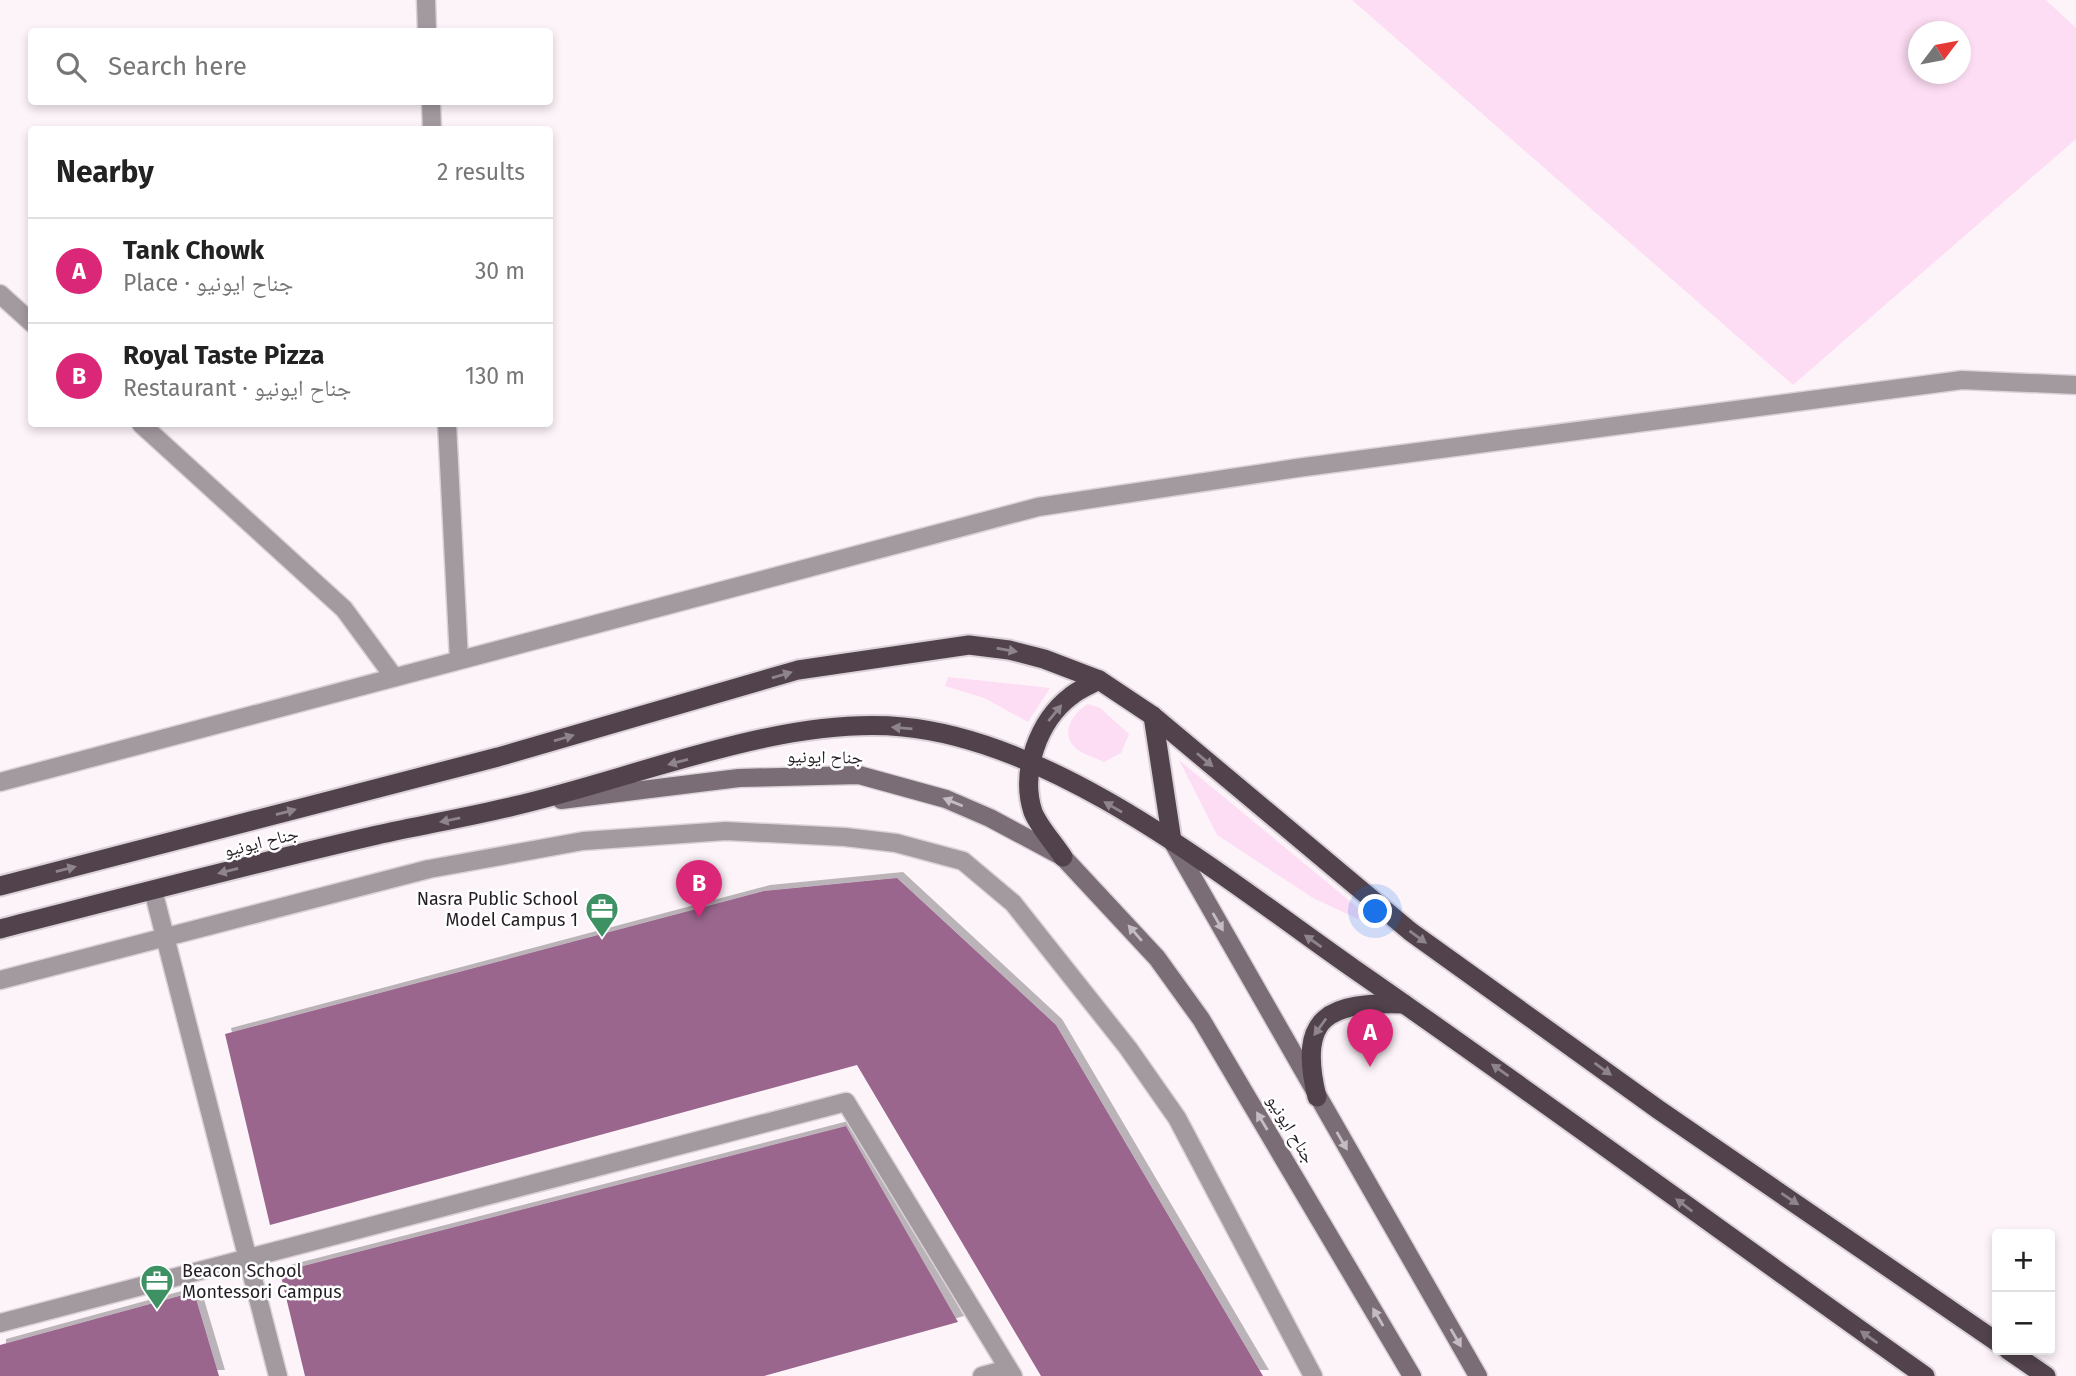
<!DOCTYPE html>
<meta charset="utf-8">
<style>
:root{--surface:#fff;--page:#f2f2f2;--text:#222;--muted:#767676;--line:#e0e0e0;--accent:#db2777}
body{margin:0;font-family:"Fira Sans","Noto Naskh Arabic",sans-serif;background:var(--page);color:var(--text)}
.controls{position:absolute;right:21px;bottom:21px;display:grid;overflow:hidden;border-radius:7px;box-shadow:0 4px 10px #0003}
.controls button{width:63px;height:63px;display:grid;place-items:center;padding:0;border:0;border-bottom:2px solid var(--line);background:var(--surface);color:var(--text);font:35px sans-serif}
.compass{position:absolute;left:1908px;top:21px;width:63px;height:63px;border-radius:50%;background:var(--surface);box-shadow:0 4px 10px #0003;rotate:58deg}
.you{position:absolute;left:1376px;top:912px;width:24px;height:24px;margin:-18px;border:5px solid #fff;border-radius:50%;background:#1a73e8;box-shadow:0 0 0 10px #1a73e833}
.badge{display:grid;place-items:center;width:46px;height:46px;border-radius:50%;background:var(--accent);color:#fff;font-size:23px;font-weight:700}
.pin{position:absolute;translate:-50% -58px;filter:drop-shadow(0 2px 4px #0008)}
.pin::after{content:'';position:absolute;top:37px;width:24px;height:21px;background:inherit;clip-path:polygon(0 0,100% 0,50% 100%)}
.list{margin:0;padding:0;list-style:none}
h2{display:flex;justify-content:space-between;align-items:center;height:91px;margin:0;padding:0 28px;font-size:30px}
h2 small{font-size:23px;font-weight:400;color:var(--muted)}
.list li{display:grid;grid-template-columns:46px 1fr auto;gap:21px;align-items:center;box-sizing:border-box;height:105px;padding:0 28px;border-top:2px solid var(--line)}
.list b{display:block;font-size:26px;white-space:nowrap}
.list p{margin:0;font-size:23px;white-space:nowrap;color:var(--muted)}
.list em{font-size:23px;font-style:normal;color:var(--muted)}
.icon{flex:none;width:38px;height:38px;fill:none;stroke:currentColor;stroke-width:2;stroke-linecap:round;stroke-linejoin:round}
.map{position:relative;flex:none;width:2076px;height:1376px;overflow:hidden}
.search{position:absolute;background:var(--surface);box-shadow:0 4px 10px #0003;left:28px;top:28px;width:525px;height:77px;display:flex;align-items:center;gap:18px;box-sizing:border-box;padding:0 24px;border-radius:7px;color:var(--muted);font-size:26px}
.panel{position:absolute;background:var(--surface);box-shadow:0 4px 10px #0003;left:28px;top:126px;width:525px;height:301px;border-radius:7px}
.map>svg:first-child{display:block}
.green{fill:#fdddf4;fill-rule:evenodd}
.building{fill:#9a668d;filter:url(#shadow)}
.lines{fill:none;stroke-linecap:round;stroke-linejoin:round}
.service-casing{stroke:#dad2d8;stroke-width:21}
.minor-casing{stroke:#dad2d8;stroke-width:21}
.secondary-casing{stroke:#dad2d8;stroke-width:21}
.trunk-casing{stroke:#dad2d8;stroke-width:23}
.service{stroke:#a39aa0;stroke-width:18}
.minor{stroke:#a39aa0;stroke-width:18}
.secondary{stroke:#7a6d76;stroke-width:18}
.trunk{stroke:#51424c;stroke-width:19}
.oneway{fill:#8e848b}
.oneway2{fill:#c3bdc1}
.labels{text-anchor:middle;stroke-width:5;stroke-linejoin:round;paint-order:stroke}
.street-label{font-size:18px;fill:#251d23;stroke:#fff}
.poi-label{font-size:18px;fill:#251d23;stroke:#fff;text-anchor:end}
</style>
<div class="map">
<svg width="2076" height="1376" viewBox="0 0 2076 1376">
<defs>
<filter id="shadow"><feDropShadow dx="6" dy="-6" stdDeviation="0" flood-color="#0004"/></filter>
</defs>
<rect width="100%" height="100%" fill="#fdf4fa"/>
<g class="green">
<path d="M 1352,0 L 2046,0 L 2076,28 L 2076,139 L 1793,385 ZM 1918,32 L 1960,32 L 1960,74 L 1918,74 Z"/>
<polygon points="948,677 1050,688 1028,722 984,698 945,686"/>
<path d="M 1088,704 L 1100,708 L 1129,734 L 1121,753 L 1104,762 C 1096,758 1085,755 1078,750 C 1058,736 1072,713 1088,704 Z"/>
<polygon points="1179,760 1363,912 1358,919 1313,898 1217,835"/>
</g>
<g class="building">
<polygon points="897,878 1056,1025 1263,1376 1041,1376 857,1065 270,1225 225,1034 764,891"/>
<polygon points="846,1126 958,1322 764,1376 305,1376 280,1272"/>
<polygon points="194,1292 219,1376 0,1376 0,1345"/>
</g>
<g class="lines">
<defs>
<g id="service">
<polyline points="426,0 427,32"/>
<polyline points="431,102 432,130"/>
<polyline points="0,294 32,323"/>
<polyline points="141,424 344,609 394,677"/>
<polyline points="447,424 459,660"/>
<polyline points="0,782 1038,507 1297,468 1962,380 2076,385"/>
<polyline points="0,980 429,869 583,841 726,831 845,837 896,843 963,861 1013,903 1128,1048 1177,1118 1313,1376"/>
</g>
<g id="minor">
<polyline points="153,890 278,1376"/>
<polyline points="0,1323 846,1102 1013,1376"/>
<polyline points="982,1376 1008,1369"/>
</g>
<g id="secondary">
<polyline points="561,800 739,778 859,775 946,799 990,818 1063,857 1157,958 1201,1019 1412,1376"/>
<polyline points="1172,841 1478,1376"/>
</g>
<g id="trunk">
<polyline points="1153,716 1172,841"/>
<path d="M 1063,857 C 1054,843 1039,827 1033,812 C 1020,772 1038,721 1071,696 C 1079,689 1090,685 1099,680"/>
<polyline points="0,886 498,757 798,670 969,645 1009,650 1044,659 1099,680 1153,716 1411,932 1659,1110 1997,1342"/>
<path d="M 0,929 C 125,897 251,864 377,835 C 422,825 468,817 514,806 C 633,779 781,715 903,727 C 1060,742 1228,881 1354,969 C 1546,1102 1734,1241 1925,1376"/>
<path d="M 1317,1097 C 1297,1015 1329,1002 1404,1004"/>
<polyline points="2008,1350 2046,1376"/>
</g>
</defs>
<use href="#service" class="service-casing"/>
<use href="#minor" class="minor-casing"/>
<use href="#secondary" class="secondary-casing"/>
<use href="#trunk" class="trunk-casing"/>
<use href="#service" class="service"/>
<use href="#minor" class="minor"/>
<use href="#secondary" class="secondary"/>
<use href="#trunk" class="trunk"/>
</g>
<defs><path id="oneway-solid" d="M-6-.8H1V-3.2L6.5 0L1 3.2V.8H-6Z" transform="scale(1.75)"/></defs>
<g class="oneway">
<use href="#oneway-solid" transform="translate(1007 650) rotate(10)"/>
<use href="#oneway-solid" transform="translate(782 675) rotate(-16)"/>
<use href="#oneway-solid" transform="translate(1055 713) rotate(-51)"/>
<use href="#oneway-solid" transform="translate(902 728) rotate(-175)"/>
<use href="#oneway-solid" transform="translate(564 738) rotate(-16)"/>
<use href="#oneway-solid" transform="translate(1205 760) rotate(40)"/>
<use href="#oneway-solid" transform="translate(678 762) rotate(165)"/>
<use href="#oneway-solid" transform="translate(1113 807) rotate(-150)"/>
<use href="#oneway-solid" transform="translate(286 812) rotate(-15)"/>
<use href="#oneway-solid" transform="translate(450 820) rotate(168)"/>
<use href="#oneway-solid" transform="translate(66 869) rotate(-14)"/>
<use href="#oneway-solid" transform="translate(228 871) rotate(166)"/>
<use href="#oneway-solid" transform="translate(1418 937) rotate(36)"/>
<use href="#oneway-solid" transform="translate(1313 941) rotate(-145)"/>
<use href="#oneway-solid" transform="translate(1320 1027) rotate(126)"/>
<use href="#oneway-solid" transform="translate(1603 1069) rotate(36)"/>
<use href="#oneway-solid" transform="translate(1500 1070) rotate(-145)"/>
<use href="#oneway-solid" transform="translate(1790 1199) rotate(34)"/>
<use href="#oneway-solid" transform="translate(1684 1205) rotate(-143)"/>
<use href="#oneway-solid" transform="translate(1869 1337) rotate(-145)"/>
</g>
<g class="oneway2">
<use href="#oneway-solid" transform="translate(953 802) rotate(-158)"/>
<use href="#oneway-solid" transform="translate(1218 922) rotate(60)"/>
<use href="#oneway-solid" transform="translate(1135 933) rotate(-131)"/>
<use href="#oneway-solid" transform="translate(1262 1121) rotate(-121)"/>
<use href="#oneway-solid" transform="translate(1342 1141) rotate(60)"/>
<use href="#oneway-solid" transform="translate(1378 1317) rotate(-120)"/>
<use href="#oneway-solid" transform="translate(1456 1338) rotate(60)"/>
</g>
<defs>
<symbol id="office-pin" viewBox="-11 -11 22 30"><path d="M0 17L-7.5 6A9.5 9.5 0 1 1 7.5 6Z" fill="#3e9163" stroke="#fff"/><path d="M-6-3h4V-5.5h4V-3h4V5H-6ZM-1-4.5V-3h2v-1.5ZM-6 0V1H6V0Z" fill="#fff"/></symbol>
</defs>
<g fill-rule="evenodd">
<use href="#office-pin" x="583" y="890" width="38" height="52"/>
<use href="#office-pin" x="138" y="1262" width="38" height="52"/>
</g>
<g class="labels">
<g class="street-label">
<text transform="translate(825 757) rotate(1)" y="6">جناح ایونیو</text>
<text transform="translate(261 842) rotate(-14)" y="6">جناح ایونیو</text>
<text transform="translate(1291 1129) rotate(59)" y="6">جناح ایونیو</text>
</g>
<g class="poi-label">
<text x="578" y="905">Nasra Public School<tspan x="578" dy="21">Model Campus 1</tspan></text>
<text x="182" y="1277" text-anchor="start">Beacon School<tspan x="182" dy="21">Montessori Campus</tspan></text>
</g>
</g>
</svg>
<div class="controls">
<button>+</button>
<button>−</button>
</div>
<svg class="compass" viewBox="-18 -18 36 36"><path d="M0-13l5 13h-10z" fill="#e53935"/><path d="M0 13l5-13h-10z" fill="#767676"/></svg>
<div class="you"></div>
<div class="pin badge" style="left:1370px;top:1067px">A</div>
<div class="pin badge" style="left:699px;top:918px">B</div>
<div class="search"><svg class="icon" aria-label="search" viewBox="0 0 24 24"><circle cx="10" cy="10" r="6"/><path d="M15 15l6 6"/></svg>Search here</div>
<section class="panel">
<h2>Nearby<small>2 results</small></h2>
<ul class="list">
<li><span class="badge">A</span><div><b>Tank Chowk</b><p>Place · جناح ایونیو</p></div><em>30 m</em></li>
<li><span class="badge">B</span><div><b>Royal Taste Pizza</b><p>Restaurant · جناح ایونیو</p></div><em>130 m</em></li>
</ul>
</section>
</div>
